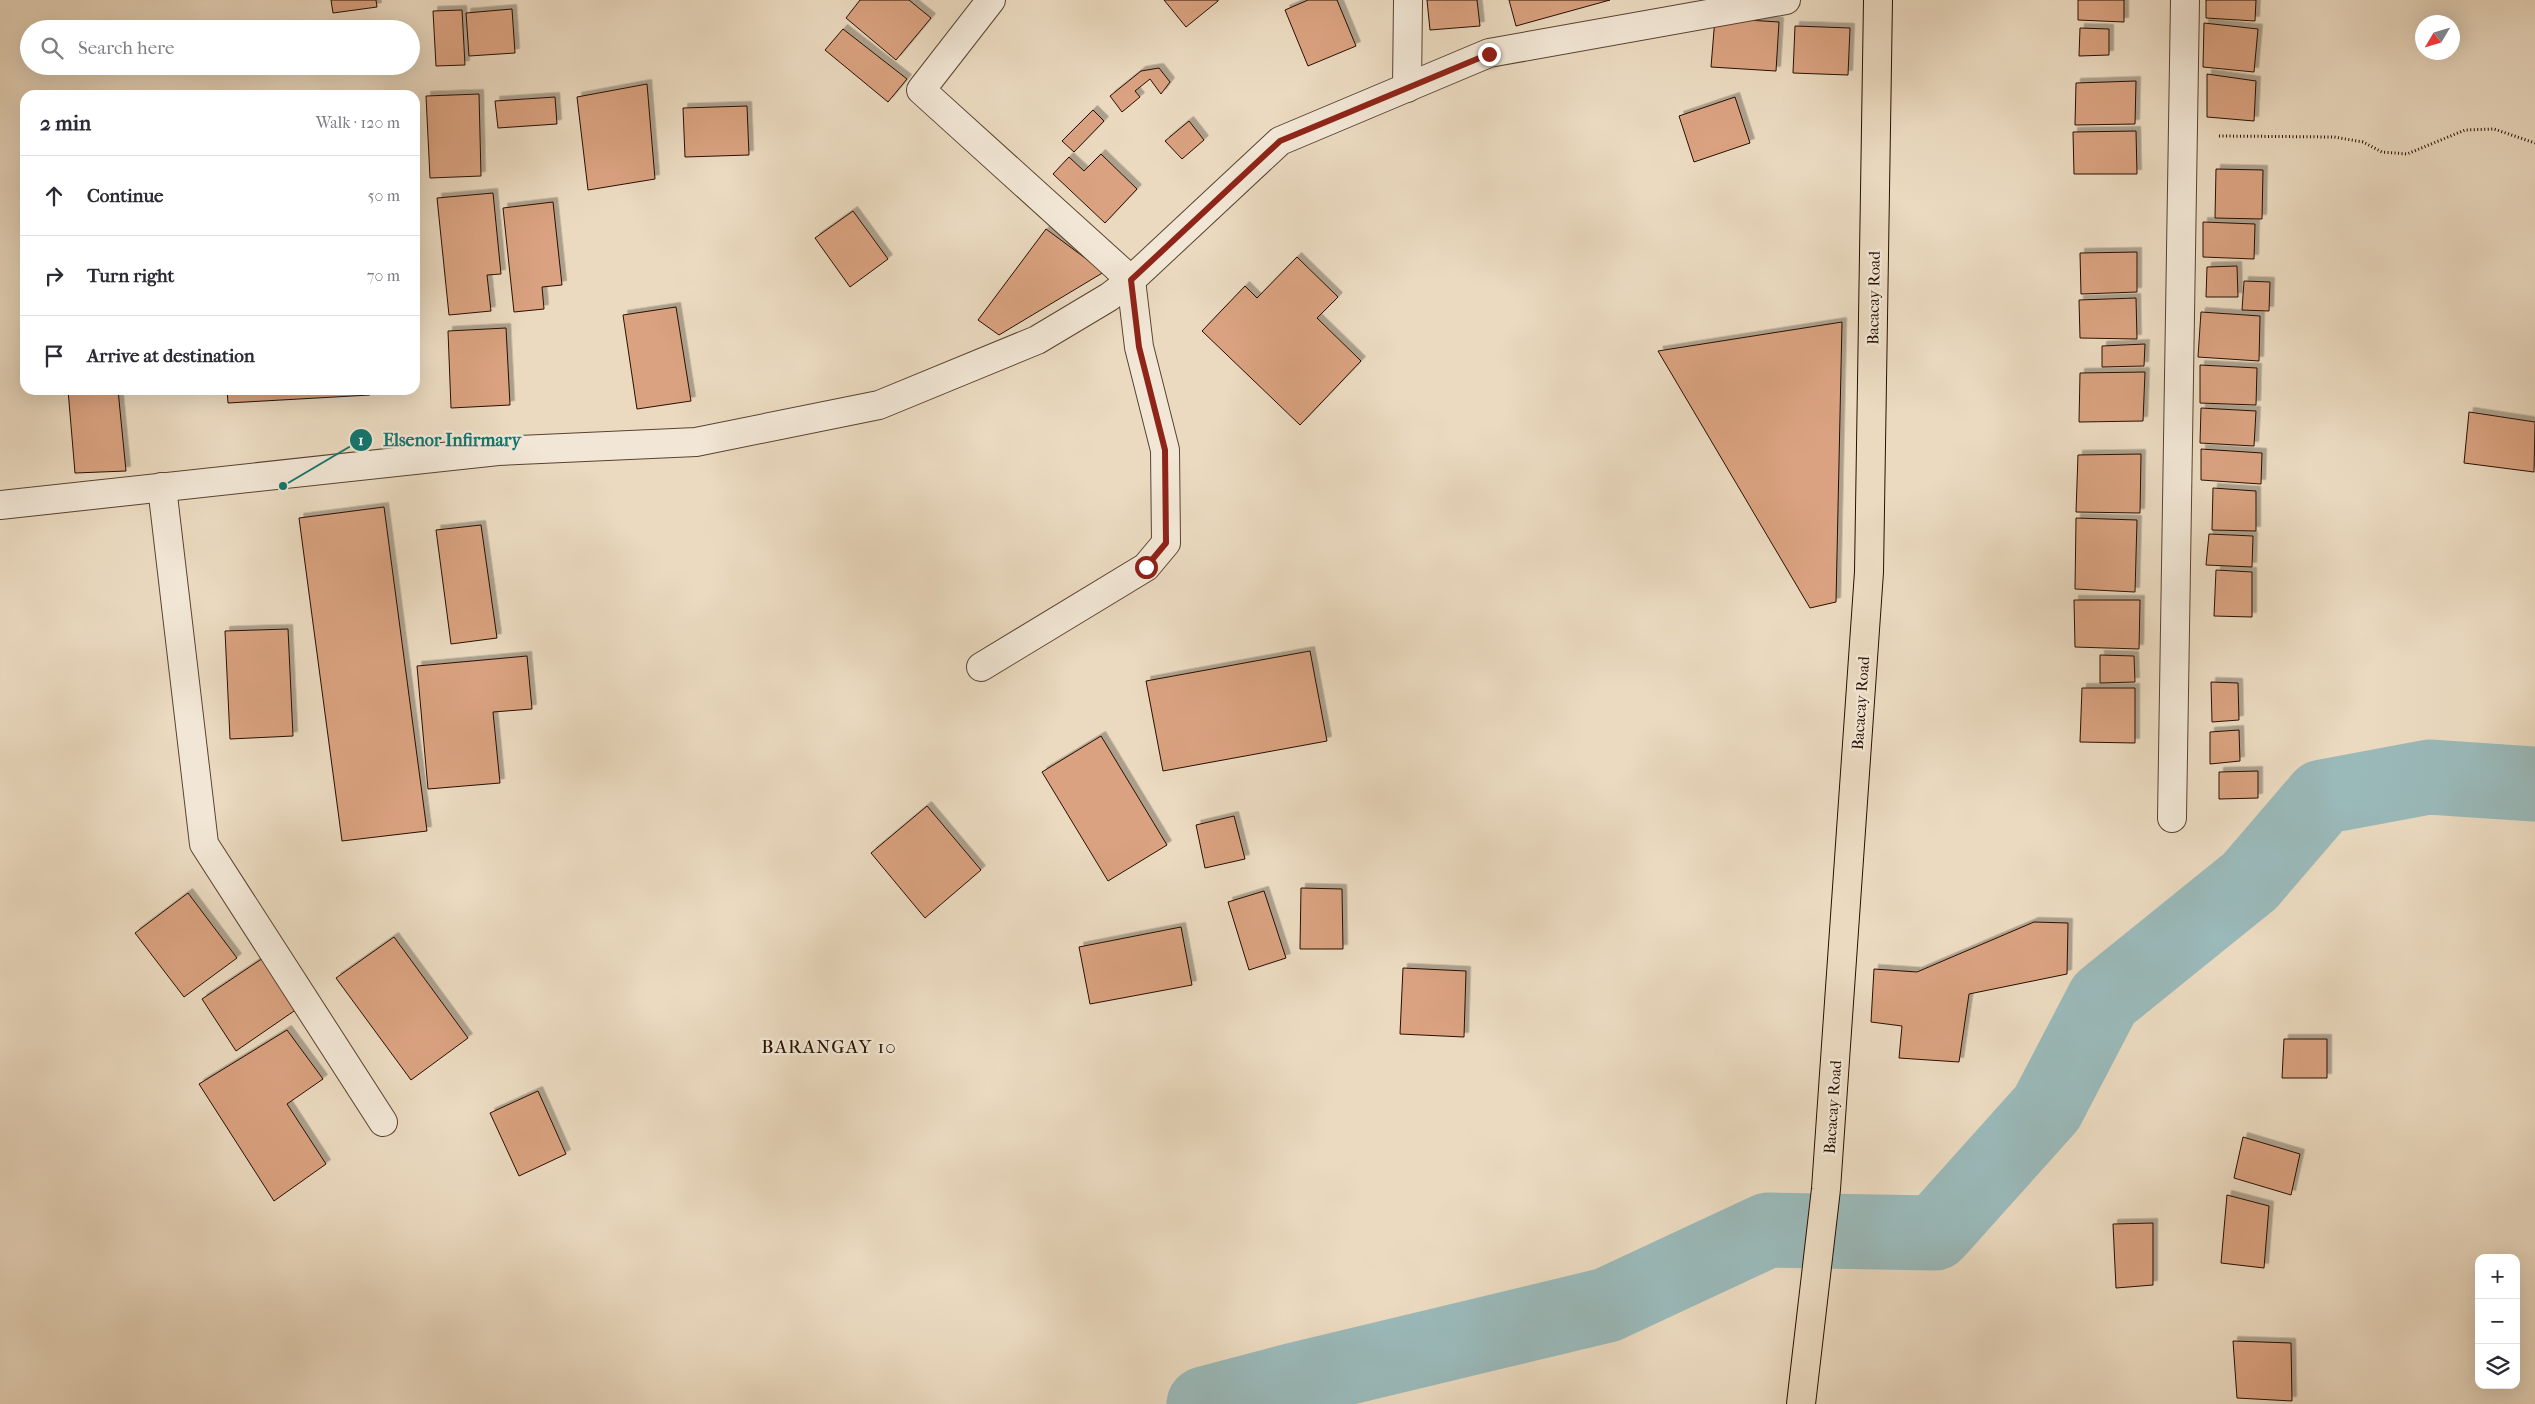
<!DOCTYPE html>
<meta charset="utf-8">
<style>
:root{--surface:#fff;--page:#f7f7f7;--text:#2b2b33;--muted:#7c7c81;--line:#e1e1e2}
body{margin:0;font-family:"IM FELL French Canon",serif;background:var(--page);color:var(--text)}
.controls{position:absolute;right:15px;bottom:15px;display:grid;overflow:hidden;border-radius:10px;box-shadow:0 5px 20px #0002}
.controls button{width:45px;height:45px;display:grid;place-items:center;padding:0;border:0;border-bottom:1px solid var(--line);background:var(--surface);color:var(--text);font:25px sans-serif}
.compass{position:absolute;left:2415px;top:15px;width:45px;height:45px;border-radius:50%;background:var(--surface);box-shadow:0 5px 20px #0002;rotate:232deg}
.stop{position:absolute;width:15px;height:15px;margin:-11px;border:4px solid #8f2418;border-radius:50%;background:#fff}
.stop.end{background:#8f2418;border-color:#fff;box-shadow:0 1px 5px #0008}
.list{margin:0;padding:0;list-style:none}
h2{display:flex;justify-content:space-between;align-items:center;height:65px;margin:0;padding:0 20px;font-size:21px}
h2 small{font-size:16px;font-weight:400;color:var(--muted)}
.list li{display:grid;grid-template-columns:32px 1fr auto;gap:15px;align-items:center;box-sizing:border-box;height:80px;padding:0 20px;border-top:1px solid var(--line)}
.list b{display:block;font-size:19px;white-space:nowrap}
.list em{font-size:16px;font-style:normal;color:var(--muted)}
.icon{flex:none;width:28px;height:28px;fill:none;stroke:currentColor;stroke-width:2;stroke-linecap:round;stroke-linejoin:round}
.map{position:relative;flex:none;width:2535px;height:1404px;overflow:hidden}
.search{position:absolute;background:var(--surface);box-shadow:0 5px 20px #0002;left:20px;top:20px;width:400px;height:55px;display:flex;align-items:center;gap:12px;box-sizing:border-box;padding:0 18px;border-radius:28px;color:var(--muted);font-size:19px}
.panel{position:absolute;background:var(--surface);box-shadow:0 5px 20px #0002;left:20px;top:90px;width:400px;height:305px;border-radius:15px}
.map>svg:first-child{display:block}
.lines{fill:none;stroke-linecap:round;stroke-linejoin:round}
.river{stroke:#9ab9b9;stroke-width:75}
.building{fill:#daa280;stroke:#280f00;filter:url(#shadow)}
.minor-casing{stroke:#594230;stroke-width:30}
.major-casing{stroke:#280f00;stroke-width:30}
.path{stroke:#280f00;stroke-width:3;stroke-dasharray:1 2.5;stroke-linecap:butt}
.minor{stroke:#f2e7d6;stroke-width:28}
.major{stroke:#ebdac0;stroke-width:28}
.route{stroke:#8f2418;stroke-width:6}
.labels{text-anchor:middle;stroke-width:4.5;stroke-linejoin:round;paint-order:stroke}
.street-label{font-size:16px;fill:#280f00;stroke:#f2e7d6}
.quarter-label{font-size:19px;letter-spacing:1px;fill:#280f00;stroke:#f2e7d6}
.leader{fill:none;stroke:#0f766e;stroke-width:2}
.callout-dot{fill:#0f766e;stroke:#f2e7d6;stroke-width:2}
.mark-label{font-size:15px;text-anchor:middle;font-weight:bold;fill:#fff}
.callout-label{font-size:18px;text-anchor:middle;font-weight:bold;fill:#0f766e;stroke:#f2e7d6;stroke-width:4.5;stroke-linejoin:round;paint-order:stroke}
</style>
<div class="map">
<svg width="2535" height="1404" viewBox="0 0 2535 1404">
<defs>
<filter id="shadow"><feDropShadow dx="4.5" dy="-4.5" stdDeviation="0" flood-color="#0004"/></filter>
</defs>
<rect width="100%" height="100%" fill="#ebdac0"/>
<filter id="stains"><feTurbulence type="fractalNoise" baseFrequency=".004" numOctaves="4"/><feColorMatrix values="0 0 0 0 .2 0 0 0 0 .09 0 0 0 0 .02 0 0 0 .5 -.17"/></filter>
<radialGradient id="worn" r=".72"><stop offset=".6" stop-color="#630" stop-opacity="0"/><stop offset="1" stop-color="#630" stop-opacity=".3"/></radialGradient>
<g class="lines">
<polyline class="river" points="1204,1404 1291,1381 1607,1305 1768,1230 1935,1233 2047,1108 2104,999 2250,881 2322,797 2429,777 2535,784"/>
</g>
<g class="building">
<polygon points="331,0 376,0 377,7 333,13"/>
<polygon points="860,0 909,0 931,18 896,60 846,18"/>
<polygon points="1164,0 1218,0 1218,1 1186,27"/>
<polygon points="1308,0 1337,0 1356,46 1308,66 1285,10"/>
<polygon points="1427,0 1477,0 1480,26 1430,30"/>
<polygon points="1509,0 1610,0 1516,26"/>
<polygon points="2078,0 2124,0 2124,22 2078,20"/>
<polygon points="2206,0 2256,0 2255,21 2206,18"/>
<polygon points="512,9 515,53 469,56 466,13"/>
<polygon points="462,10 465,65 436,66 433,11"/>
<polygon points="1715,18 1779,22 1776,71 1711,67"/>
<polygon points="2204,23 2258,29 2254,72 2203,67"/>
<polygon points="1795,26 1850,28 1848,75 1793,73"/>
<polygon points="2080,28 2109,29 2109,55 2079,56"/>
<polygon points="843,29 907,79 888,102 825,50"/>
<polygon points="1159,68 1170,82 1161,94 1150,79 1135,91 1140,97 1122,112 1110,96 1141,71"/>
<polygon points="2207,74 2256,81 2254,121 2207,117"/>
<polygon points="2136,81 2135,124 2075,125 2076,83"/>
<polygon points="647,84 655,179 588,190 577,97"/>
<polygon points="479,94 481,176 430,178 426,96"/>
<polygon points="555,97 557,124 498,128 495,101"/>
<polygon points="1735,97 1750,143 1694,162 1679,116"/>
<polygon points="747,106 749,155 685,157 683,108"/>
<polygon points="1093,110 1104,121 1074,152 1062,141"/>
<polygon points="1189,121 1204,140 1182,159 1165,141"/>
<polygon points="2136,131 2137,174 2074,174 2073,132"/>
<polygon points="1101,154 1137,189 1105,223 1053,174 1069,157 1084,171"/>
<polygon points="2216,169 2263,170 2262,219 2215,218"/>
<polygon points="493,193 501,274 487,275 491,311 449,315 437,198"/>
<polygon points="553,202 562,285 542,287 544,309 514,312 503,208"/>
<polygon points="853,211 888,259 850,287 815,238"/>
<polygon points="2203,222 2255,224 2254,259 2203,257"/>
<polygon points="1046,229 1104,272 999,335 978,320"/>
<polygon points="2137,252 2137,292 2081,294 2080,253"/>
<polygon points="1297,257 1338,297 1317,318 1361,361 1300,425 1202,331 1245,286 1257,298"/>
<polygon points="2237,266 2238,297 2206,297 2207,267"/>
<polygon points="2244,281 2270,282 2269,311 2242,310"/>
<polygon points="2136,298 2137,339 2080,338 2079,300"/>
<polygon points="676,307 691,401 637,409 623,315"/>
<polygon points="2201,312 2260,316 2259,361 2198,357"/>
<polygon points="1842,322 1836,602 1810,608 1658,351"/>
<polygon points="506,328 510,405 451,408 448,331"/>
<polygon points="2145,344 2144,366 2102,367 2102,346"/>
<polygon points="2200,365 2257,368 2256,405 2200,403"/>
<polygon points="2145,372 2143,421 2079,422 2080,373"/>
<polygon points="68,390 118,390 126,471 75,473"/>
<polygon points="227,390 370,390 370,395 228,403"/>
<polygon points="2201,408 2256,411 2254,446 2200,443"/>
<polygon points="2469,412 2535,422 2534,472 2464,463"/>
<polygon points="2201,449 2262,453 2261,484 2201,480"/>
<polygon points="2141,454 2140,513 2076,512 2078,455"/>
<polygon points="2213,488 2256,491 2256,531 2212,530"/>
<polygon points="384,507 427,831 342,841 299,518"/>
<polygon points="2076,518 2137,520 2135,592 2075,589"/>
<polygon points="481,525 497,638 451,644 436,530"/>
<polygon points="2209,534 2253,536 2252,567 2206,565"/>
<polygon points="2216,570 2252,572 2252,617 2214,616"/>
<polygon points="2074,600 2140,600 2139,649 2075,647"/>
<polygon points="288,629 293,736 230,739 225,631"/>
<polygon points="1310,651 1327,741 1163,771 1146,681"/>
<polygon points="2100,655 2134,656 2135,682 2100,683"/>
<polygon points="527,656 532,709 493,712 500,783 428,789 417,666"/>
<polygon points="2211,682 2238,683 2239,720 2212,722"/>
<polygon points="2082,688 2135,688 2135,743 2080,742"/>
<polygon points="2239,730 2240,761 2210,764 2210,732"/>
<polygon points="1101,736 1167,845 1108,881 1042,772"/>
<polygon points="2258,771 2258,798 2219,799 2219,772"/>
<polygon points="927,806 981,870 925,918 871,853"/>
<polygon points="1234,816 1245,859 1205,868 1196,825"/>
<polygon points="1301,888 1342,889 1343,949 1300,949"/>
<polygon points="1264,891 1286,958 1249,970 1228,902"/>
<polygon points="188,893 237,958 184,997 135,933"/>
<polygon points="2034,922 2068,923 2067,974 1969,994 1959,1062 1899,1058 1902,1026 1871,1022 1874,969 1917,972"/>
<polygon points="1181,927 1192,985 1090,1004 1079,947"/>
<polygon points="394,937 468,1038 411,1080 336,978"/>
<polygon points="263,958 297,1009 236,1051 202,999"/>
<polygon points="1403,968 1466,971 1464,1037 1400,1034"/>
<polygon points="287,1030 323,1079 287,1104 326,1164 274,1201 199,1084"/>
<polygon points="2284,1039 2327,1039 2327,1078 2282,1078"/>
<polygon points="538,1091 566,1154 519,1176 490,1113"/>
<polygon points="2243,1137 2300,1154 2291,1195 2234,1178"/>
<polygon points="2227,1195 2269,1206 2264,1268 2221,1263"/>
<polygon points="2153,1223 2153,1285 2116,1288 2113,1224"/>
<polygon points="2233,1341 2291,1343 2292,1401 2237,1398"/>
</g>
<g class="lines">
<defs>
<g id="minor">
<polyline points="1407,88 1408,0"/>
<polyline points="162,487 204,844 383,1122"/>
<polyline points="0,505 498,451 696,442 879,405 1037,340 1109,297 1131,280 1280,141 1489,53 1786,0"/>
<polyline points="981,667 1146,567 1166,543 1165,450 1139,347 1131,280 921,90 991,0"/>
<polyline points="2172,818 2185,0"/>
</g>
<polyline id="major" points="1801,1404 1826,1189 1869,572 1878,0"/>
</defs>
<use href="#minor" class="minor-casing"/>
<use href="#major" class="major-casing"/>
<polyline class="path" points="2219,136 2334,137 2363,142 2382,152 2407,154 2465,130 2494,129 2535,143"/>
<use href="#minor" class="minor"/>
<use href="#major" class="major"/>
</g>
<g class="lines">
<polyline class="route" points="1146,567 1166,543 1165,450 1139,347 1131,280 1280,141 1489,54"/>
</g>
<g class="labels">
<g class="street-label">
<text transform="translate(1873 298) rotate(-89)" y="6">Bacacay Road</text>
<text transform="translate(1860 703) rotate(-86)" y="6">Bacacay Road</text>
<text transform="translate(1832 1107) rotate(-86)" y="6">Bacacay Road</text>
</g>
<g class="quarter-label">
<text x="829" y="1053">BARANGAY 10</text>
</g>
</g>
<path class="leader" d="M283 486L361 440"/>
<g class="callout-dot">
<circle cx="283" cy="486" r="5"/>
<circle cx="361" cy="440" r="12"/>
</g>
<g class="mark-label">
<text x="361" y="445">1</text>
</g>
<g class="callout-label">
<text x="452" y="446">Elsenor Infirmary</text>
</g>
<rect width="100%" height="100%" filter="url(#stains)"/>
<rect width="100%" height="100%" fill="url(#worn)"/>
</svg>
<div class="controls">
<button>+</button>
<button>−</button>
<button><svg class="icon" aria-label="layers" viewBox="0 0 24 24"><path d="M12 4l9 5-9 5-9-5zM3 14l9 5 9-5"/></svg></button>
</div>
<svg class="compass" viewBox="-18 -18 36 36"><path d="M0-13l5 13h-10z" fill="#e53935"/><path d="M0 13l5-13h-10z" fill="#7c7c81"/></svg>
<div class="stop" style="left:1146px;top:567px"></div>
<div class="stop end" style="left:1489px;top:54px"></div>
<div class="search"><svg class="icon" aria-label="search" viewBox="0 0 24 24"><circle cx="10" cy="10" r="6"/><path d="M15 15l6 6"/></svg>Search here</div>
<section class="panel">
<h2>2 min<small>Walk · 120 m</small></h2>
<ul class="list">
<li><svg class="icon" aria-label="ahead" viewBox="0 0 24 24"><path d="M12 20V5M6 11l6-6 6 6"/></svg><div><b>Continue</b></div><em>50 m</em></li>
<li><svg class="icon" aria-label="right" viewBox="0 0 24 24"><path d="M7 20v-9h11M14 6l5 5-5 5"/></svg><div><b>Turn right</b></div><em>70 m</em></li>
<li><svg class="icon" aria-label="arrive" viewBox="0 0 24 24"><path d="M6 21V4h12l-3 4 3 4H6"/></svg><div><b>Arrive at destination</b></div></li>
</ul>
</section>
</div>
